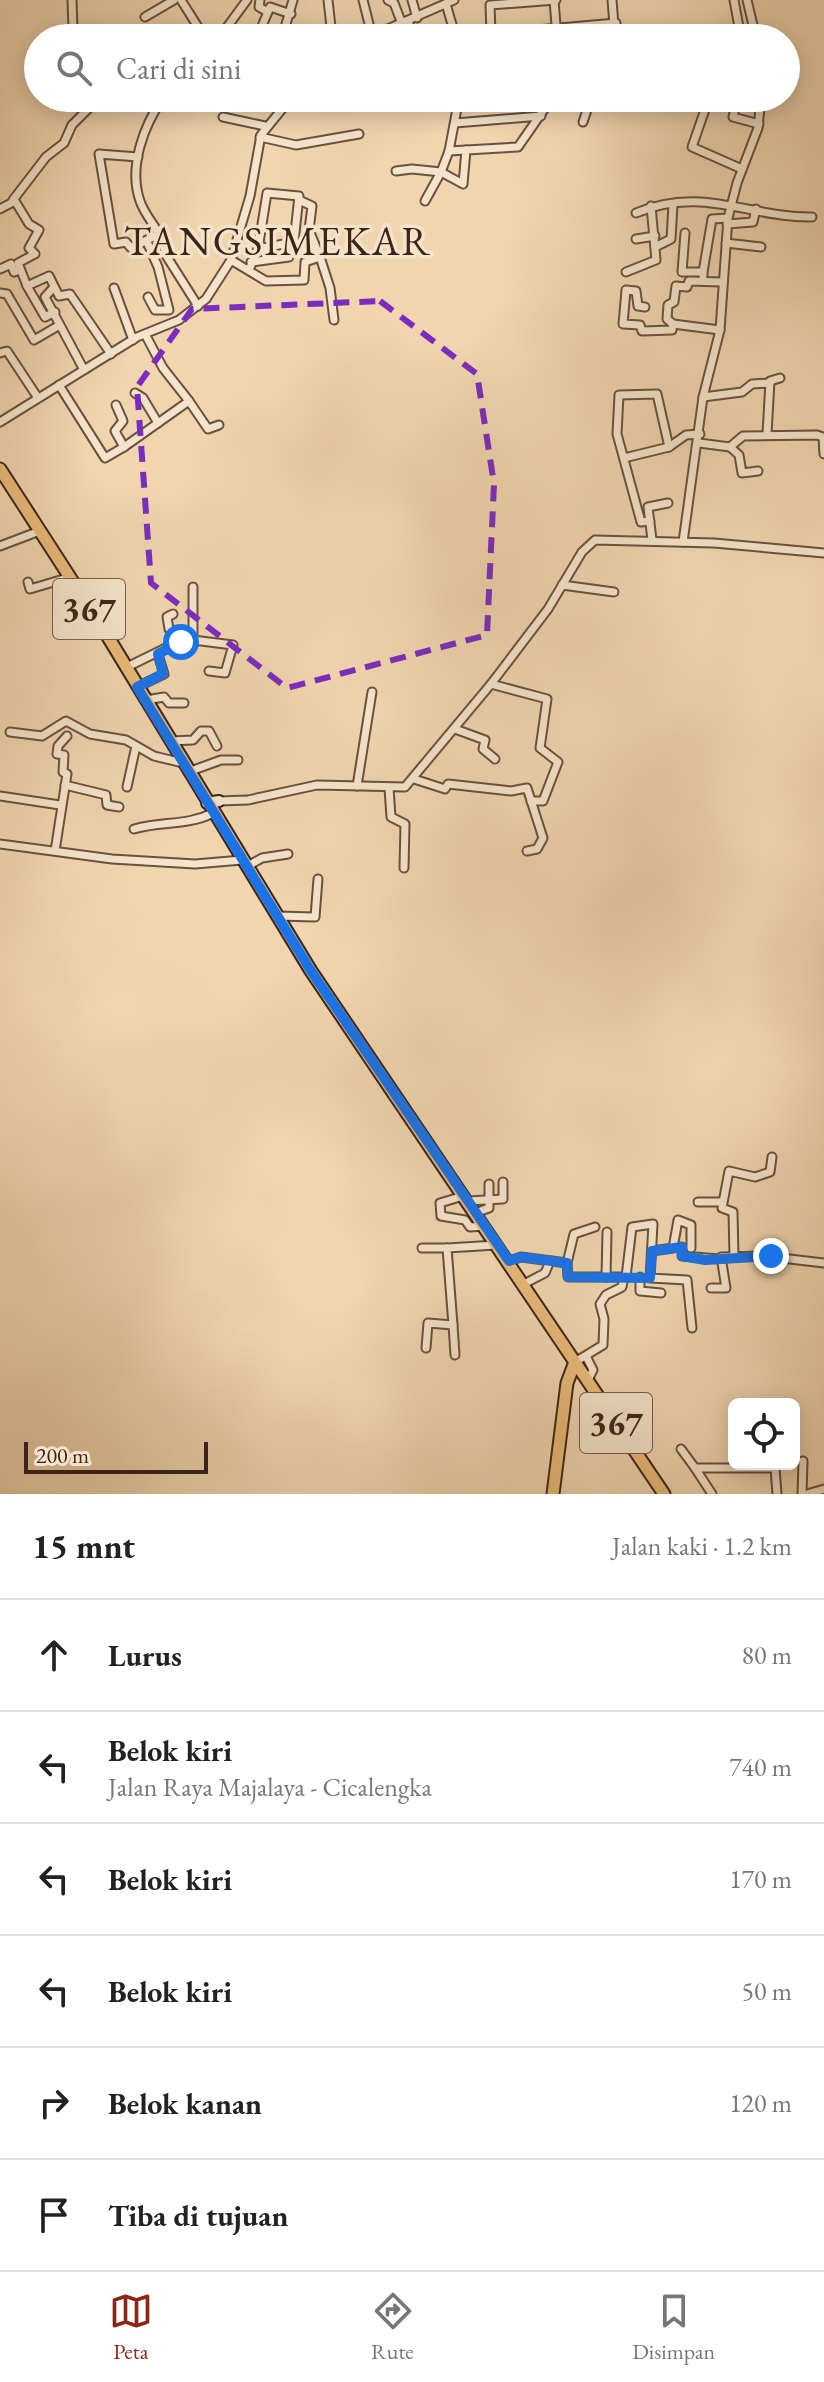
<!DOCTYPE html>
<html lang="id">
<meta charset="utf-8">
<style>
:root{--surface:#fff;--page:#f6f6f6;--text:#222;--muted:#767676;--line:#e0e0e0;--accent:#8f2418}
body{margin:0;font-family:"EB Garamond",serif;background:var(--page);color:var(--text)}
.controls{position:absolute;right:24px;bottom:24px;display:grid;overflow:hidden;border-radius:12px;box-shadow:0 4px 20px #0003}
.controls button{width:72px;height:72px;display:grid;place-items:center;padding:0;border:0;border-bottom:2px solid var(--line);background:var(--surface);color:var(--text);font:40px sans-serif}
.scale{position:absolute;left:24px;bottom:20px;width:184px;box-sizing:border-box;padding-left:8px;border:4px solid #3d2419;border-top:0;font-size:22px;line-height:28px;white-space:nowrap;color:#3d2419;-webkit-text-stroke:6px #f5e4cb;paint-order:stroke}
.stop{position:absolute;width:24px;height:24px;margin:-18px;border:6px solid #1a73e8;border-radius:50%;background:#fff}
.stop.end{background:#1a73e8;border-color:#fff;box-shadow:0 2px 8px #0008}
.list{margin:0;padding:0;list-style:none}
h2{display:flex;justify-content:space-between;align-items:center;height:104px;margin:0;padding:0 32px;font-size:34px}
h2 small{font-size:26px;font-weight:400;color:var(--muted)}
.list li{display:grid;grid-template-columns:52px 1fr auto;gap:24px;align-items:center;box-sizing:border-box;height:112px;padding:0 32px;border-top:2px solid var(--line)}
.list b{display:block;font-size:30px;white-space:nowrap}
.list p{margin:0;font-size:26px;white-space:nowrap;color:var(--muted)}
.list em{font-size:26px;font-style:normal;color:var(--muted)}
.icon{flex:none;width:44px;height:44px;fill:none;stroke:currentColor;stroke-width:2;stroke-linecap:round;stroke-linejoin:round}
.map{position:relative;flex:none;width:824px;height:1494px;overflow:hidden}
.search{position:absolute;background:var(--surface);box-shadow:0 4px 20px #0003;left:24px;right:24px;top:24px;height:88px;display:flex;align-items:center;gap:20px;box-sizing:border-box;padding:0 28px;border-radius:44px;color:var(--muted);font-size:30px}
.sheet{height:776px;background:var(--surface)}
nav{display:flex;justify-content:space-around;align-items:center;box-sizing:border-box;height:112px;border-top:2px solid var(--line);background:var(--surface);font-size:22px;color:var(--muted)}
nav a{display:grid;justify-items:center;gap:4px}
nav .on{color:var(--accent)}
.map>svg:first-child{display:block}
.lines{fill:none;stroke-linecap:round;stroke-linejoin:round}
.street-casing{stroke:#6a503e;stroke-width:11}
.secondary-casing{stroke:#3d2419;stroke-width:14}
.primary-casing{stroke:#3d2419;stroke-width:15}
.street{stroke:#f5e4cb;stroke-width:7}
.secondary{stroke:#f5e4cb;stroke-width:10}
.primary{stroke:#e8ba78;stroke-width:11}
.route{stroke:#1a73e8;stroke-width:10}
.marked{fill:none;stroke:#7b2cbf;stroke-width:6;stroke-dasharray:16 10;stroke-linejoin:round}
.labels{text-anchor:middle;stroke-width:7;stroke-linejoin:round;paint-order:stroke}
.shield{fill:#f5e4cb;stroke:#745e4e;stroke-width:2}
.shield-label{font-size:34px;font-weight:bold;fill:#3d2419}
.quarter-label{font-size:40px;letter-spacing:2px;fill:#3d2419;stroke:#f5e4cb}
</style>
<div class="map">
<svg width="824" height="1494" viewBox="0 0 824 1494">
<rect width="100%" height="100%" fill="#f0d5af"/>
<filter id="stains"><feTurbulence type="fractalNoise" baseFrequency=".0025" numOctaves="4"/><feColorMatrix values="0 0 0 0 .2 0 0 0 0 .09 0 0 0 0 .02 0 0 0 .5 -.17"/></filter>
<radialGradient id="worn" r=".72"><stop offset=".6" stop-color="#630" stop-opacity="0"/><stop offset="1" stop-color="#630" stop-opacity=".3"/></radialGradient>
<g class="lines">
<defs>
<g id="street">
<polyline points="72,0 73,29"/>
<polyline points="181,0 205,38"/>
<polyline points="260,0 259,7 266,11"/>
<polyline points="363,0 372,36"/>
<polyline points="388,0 394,3 402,24"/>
<polyline points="412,0 417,18"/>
<polyline points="554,0 557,38"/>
<polyline points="612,0 615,38"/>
<polyline points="734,0 741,38"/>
<polyline points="747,0 756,38"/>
<polyline points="446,4 456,38"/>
<polyline points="145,17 174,0"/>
<polyline points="408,21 414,38"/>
<polyline points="491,33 490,5 556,0"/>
<polyline points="219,38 247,0"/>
<polyline points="257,38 270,7 291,14"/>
<polyline points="282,38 293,0"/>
<polyline points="325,38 331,27 328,0"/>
<polyline points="367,38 454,0"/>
<polyline points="447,38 616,23"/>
<polyline points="292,98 300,98"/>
<polyline points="459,98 449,151 518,147 552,98"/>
<polyline points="709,98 692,147 742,169"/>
<polyline points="737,98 733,117 759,124"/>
<polyline points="223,117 265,126"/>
<polyline points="583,122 591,98"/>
<polyline points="455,123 541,116"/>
<polyline points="260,137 296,145 359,134"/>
<polyline points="138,157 99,154 114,244 126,242 131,248 159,234 167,257 198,306"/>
<polyline points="396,171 412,169 441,172 449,151"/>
<polyline points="13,200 46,157 64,143 72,125 99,98"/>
<polyline points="299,200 312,206 309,230 320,257"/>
<polyline points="425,201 441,172 463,184 466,150"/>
<polyline points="0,209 15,201 29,224 39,230 29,248 35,254 18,263 27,286 49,276 59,296 70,294 111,354"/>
<path d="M 636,213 C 702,185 750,218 812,217"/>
<polyline points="727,224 753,222 756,209"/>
<polyline points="685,233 682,272 703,272 703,276"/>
<path d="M 159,234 C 153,223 144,213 140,201 C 128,167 144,125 163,98"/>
<polyline points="636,239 655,236"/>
<polyline points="147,242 158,267 169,310 155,310 148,297"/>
<polyline points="726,243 761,247"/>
<polyline points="655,247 671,239 673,204"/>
<polyline points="231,260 266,281 304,280 305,262 320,257 330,288 334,320"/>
<polyline points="251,262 289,257 288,244"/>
<polyline points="0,269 11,264 14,272 20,270"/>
<polyline points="249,270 258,249 267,193 299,196 294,242 258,249"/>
<polyline points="626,272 656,260 651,206"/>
<polyline points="703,272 712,219 728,218"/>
<polyline points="27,286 45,317 55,312"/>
<polyline points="54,287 45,297 84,370"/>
<polyline points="114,288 133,340"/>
<polyline points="0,293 7,294 34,340 58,326"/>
<polyline points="645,307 638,306 636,291 626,290 623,324 640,325 642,331 672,330 673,324 720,330"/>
<polyline points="673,324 667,319 668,305 674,302 676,286 687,287 689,281 721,282"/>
<polyline points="145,334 163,368 189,401"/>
<polyline points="0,353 7,351 38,398"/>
<polyline points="59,385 105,458 124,447 115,431 123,421 116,405"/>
<polyline points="135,393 143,398 158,423"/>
<polyline points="703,397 742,392 752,384 770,383"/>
<polyline points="0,422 137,337 179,320 206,299 231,260 250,196 261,135 291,98"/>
<polyline points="767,434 770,381 780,378"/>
<polyline points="699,443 730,447 743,436 817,435 823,437 824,454"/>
<polyline points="124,447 189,401 208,429 219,425"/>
<polyline points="730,447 739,455 742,473 758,471"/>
<polyline points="624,458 669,447"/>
<polyline points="650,521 641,522 617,434 619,395 657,394 669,447 686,435 700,434"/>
<polyline points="652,540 648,507 668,503"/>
<polyline points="683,542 703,397 720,330 728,218 737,183 758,128 761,98"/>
<polyline points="0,546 37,532"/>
<polyline points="28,582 30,589 67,578"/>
<polyline points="562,585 614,592"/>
<polyline points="173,614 167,617 169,629 178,631 181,642"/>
<polyline points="193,640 233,645 225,673 209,671"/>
<polyline points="125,668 174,644 193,640 193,587"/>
<polyline points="491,684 547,699 540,748 558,762 543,801 531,801"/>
<polyline points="137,687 164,674 158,654"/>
<polyline points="146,700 164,697 169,703 184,703"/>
<polyline points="455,729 485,740 483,749 495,759"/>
<polyline points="10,732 42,736 66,721 90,734 126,740 154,756 183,763"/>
<polyline points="170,741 193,740 201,731 209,731 217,746"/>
<polyline points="188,772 221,760 238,760"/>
<polyline points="414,779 445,789 448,784 511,791 527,788 543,838 537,849 527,851"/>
<polyline points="65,785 106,795 107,805 119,807"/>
<polyline points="357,786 372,692"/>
<polyline points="127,787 136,746"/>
<polyline points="389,788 391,817 405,824 404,868"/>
<polyline points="0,796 60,805"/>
<polyline points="219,801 248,800 317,785 405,787 491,684 548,609 582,552 595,540 714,543 824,553"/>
<path d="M 134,829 C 161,821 187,826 213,813"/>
<polyline points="0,844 112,859 195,864 242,860"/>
<polyline points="55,851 67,774 63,772 64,755 57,754 58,746 67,736"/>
<polyline points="246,867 262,858 288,854"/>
<polyline points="277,916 315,917 318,879"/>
<polyline points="463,1196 440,1203 441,1216 465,1220 470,1227 484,1226"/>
<polyline points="468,1201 503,1199 503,1182"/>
<polyline points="698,1202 721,1202"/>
<polyline points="475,1213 489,1208 489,1184"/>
<polyline points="674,1247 682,1247 682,1256 720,1259"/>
<polyline points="422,1248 447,1248"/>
<polyline points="652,1251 673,1248 678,1220 691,1225 691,1248"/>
<polyline points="734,1257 733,1212 722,1208 729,1171 755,1177 770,1172 772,1157"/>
<polyline points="509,1261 521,1257 567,1263 574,1234 595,1227"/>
<polyline points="567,1263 568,1277 626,1277 632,1227 653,1224 650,1278 687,1280 692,1328"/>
<polyline points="606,1277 607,1232"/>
<polyline points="640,1277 640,1291 661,1293"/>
<polyline points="524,1284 545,1273 550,1261"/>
<polyline points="711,1288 726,1288 721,1257 764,1256 824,1263"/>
<polyline points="453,1325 455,1355"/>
<polyline points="426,1348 428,1323 453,1325 447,1248 496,1245"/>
<polyline points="587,1358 593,1370 588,1380"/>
<polyline points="575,1362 603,1345 604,1319 600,1304 606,1295 622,1287 624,1277"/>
<polyline points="681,1449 695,1468"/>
<polyline points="712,1494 695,1468 775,1468 777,1494"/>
<polyline points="802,1494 803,1461"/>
<polyline points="807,1494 824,1489"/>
</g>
<polyline id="secondary" points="207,803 219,801"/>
<g id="primary">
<polyline points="0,469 102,627 311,971 664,1494"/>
<polyline points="553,1494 567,1383 575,1362"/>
</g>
</defs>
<use href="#street" class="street-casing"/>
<use href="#secondary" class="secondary-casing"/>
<use href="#primary" class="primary-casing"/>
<use href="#street" class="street"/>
<use href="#secondary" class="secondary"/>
<use href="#primary" class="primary"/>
</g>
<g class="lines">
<polyline class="route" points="181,642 158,654 163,674 137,687 311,971 509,1261 521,1257 567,1263 568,1277 650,1278 652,1251 682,1247 682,1256 705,1260 771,1256"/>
</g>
<path class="marked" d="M 380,301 L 477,374 L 494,484 L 487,635 L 287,688 L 151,583 L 137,387 L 192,309 Z"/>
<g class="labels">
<g class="shield">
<rect x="53" y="579" width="72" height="60" rx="6"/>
<rect x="580" y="1393" width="72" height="60" rx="6"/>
</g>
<g class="shield-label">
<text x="89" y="621">367</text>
<text x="616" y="1435">367</text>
</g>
<g class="quarter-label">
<text x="278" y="255">TANGSIMEKAR</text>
</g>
</g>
<rect width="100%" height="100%" filter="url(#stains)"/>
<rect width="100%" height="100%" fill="url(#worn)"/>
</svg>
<div class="controls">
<button><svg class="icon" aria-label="locate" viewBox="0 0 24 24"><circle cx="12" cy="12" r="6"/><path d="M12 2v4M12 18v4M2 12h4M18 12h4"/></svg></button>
</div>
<div class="scale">200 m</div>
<div class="stop" style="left:181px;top:642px"></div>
<div class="stop end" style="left:771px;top:1256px"></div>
<div class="search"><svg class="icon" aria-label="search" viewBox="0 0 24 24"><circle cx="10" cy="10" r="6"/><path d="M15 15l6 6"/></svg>Cari di sini</div>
</div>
<section class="sheet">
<h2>15 mnt<small>Jalan kaki · 1.2 km</small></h2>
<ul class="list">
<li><svg class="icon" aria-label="ahead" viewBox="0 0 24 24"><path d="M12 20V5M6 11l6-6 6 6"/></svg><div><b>Lurus</b></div><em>80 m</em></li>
<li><svg class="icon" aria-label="left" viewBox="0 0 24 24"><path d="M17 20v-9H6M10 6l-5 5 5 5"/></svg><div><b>Belok kiri</b><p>Jalan Raya Majalaya - Cicalengka</p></div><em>740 m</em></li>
<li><svg class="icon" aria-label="left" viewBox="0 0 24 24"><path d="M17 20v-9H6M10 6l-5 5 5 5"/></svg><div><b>Belok kiri</b></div><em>170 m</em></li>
<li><svg class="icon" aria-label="left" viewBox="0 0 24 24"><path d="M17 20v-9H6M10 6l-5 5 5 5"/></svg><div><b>Belok kiri</b></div><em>50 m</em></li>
<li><svg class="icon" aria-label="right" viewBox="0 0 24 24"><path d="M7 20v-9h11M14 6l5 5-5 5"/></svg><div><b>Belok kanan</b></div><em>120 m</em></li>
<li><svg class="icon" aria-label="arrive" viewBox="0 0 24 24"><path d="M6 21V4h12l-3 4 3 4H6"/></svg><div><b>Tiba di tujuan</b></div></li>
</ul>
</section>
<nav>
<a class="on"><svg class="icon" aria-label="map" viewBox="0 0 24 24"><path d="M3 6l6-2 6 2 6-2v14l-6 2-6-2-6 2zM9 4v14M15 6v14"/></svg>Peta</a>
<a><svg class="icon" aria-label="directions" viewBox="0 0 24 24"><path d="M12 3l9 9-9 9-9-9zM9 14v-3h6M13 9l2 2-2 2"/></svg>Rute</a>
<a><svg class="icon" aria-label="saved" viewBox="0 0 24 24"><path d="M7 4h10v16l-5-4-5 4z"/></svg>Disimpan</a>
</nav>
